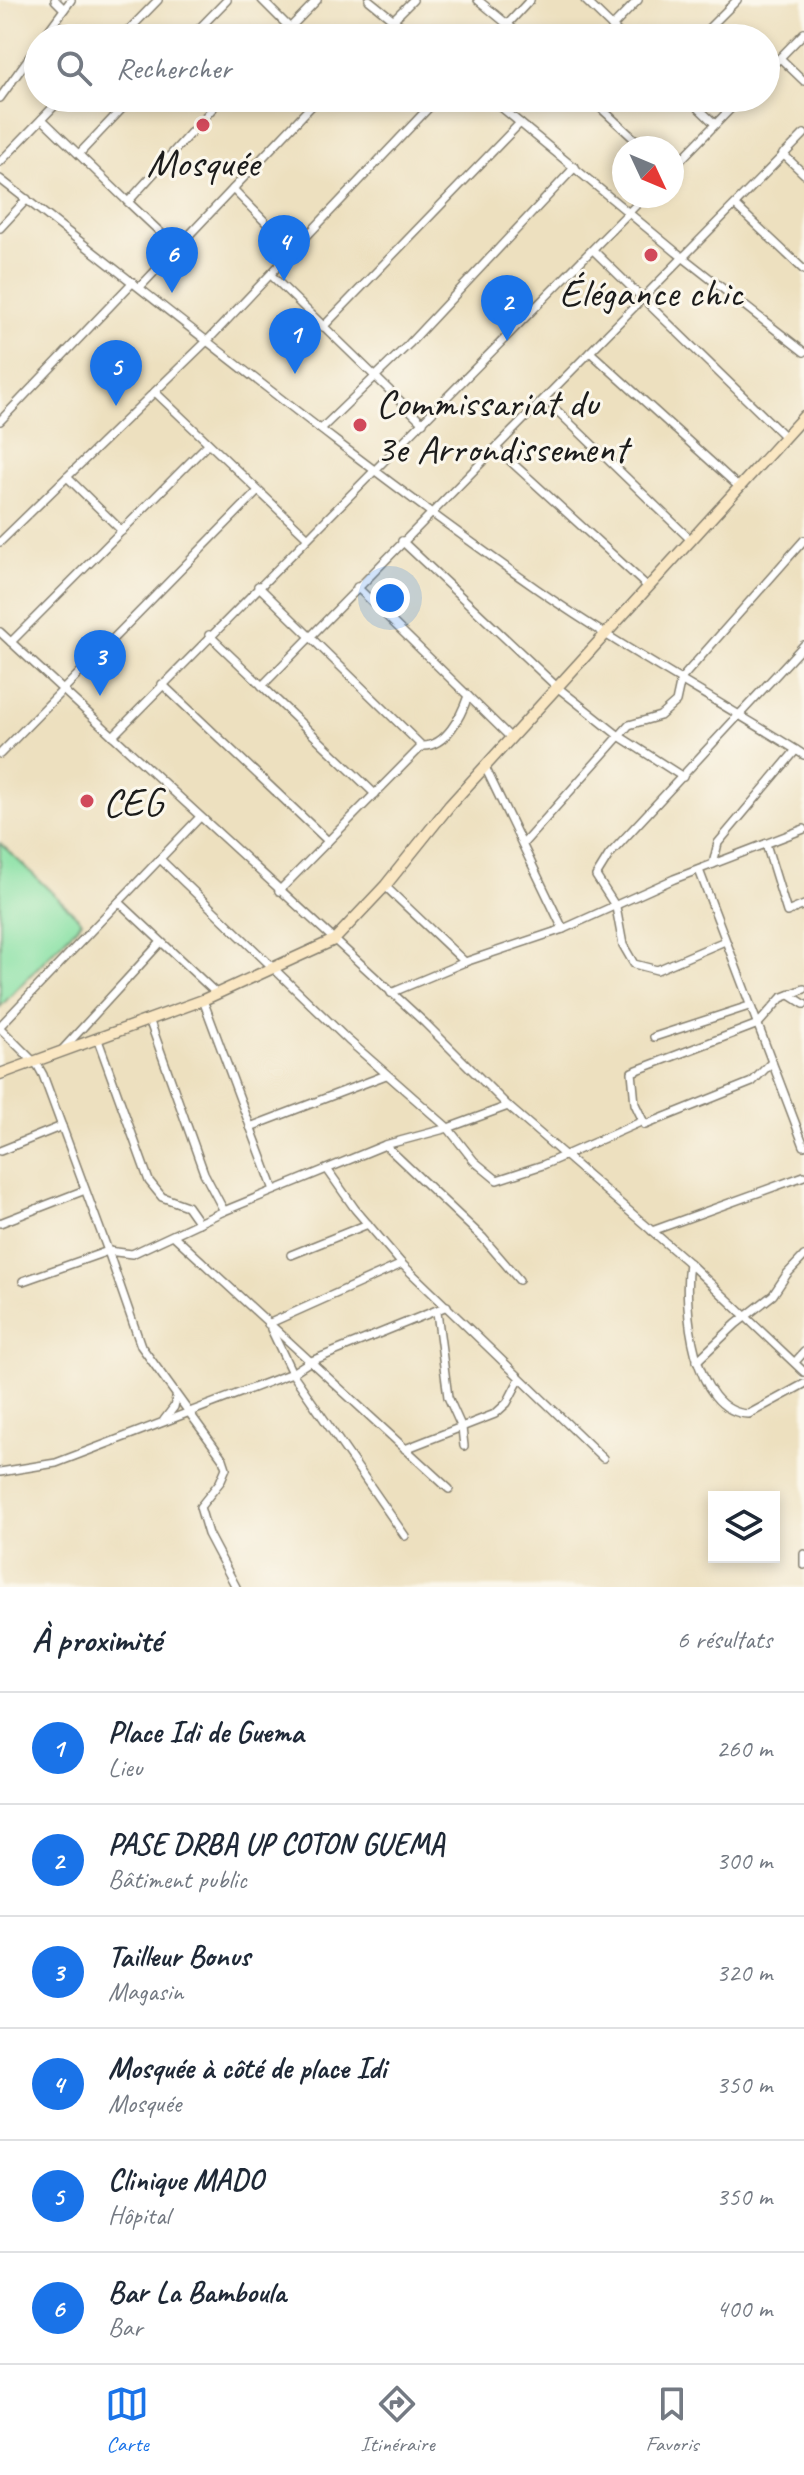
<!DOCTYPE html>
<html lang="fr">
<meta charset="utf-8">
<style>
:root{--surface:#fff;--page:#f6f6f7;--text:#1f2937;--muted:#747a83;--line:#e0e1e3;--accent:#1a73e8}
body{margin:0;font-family:Caveat,sans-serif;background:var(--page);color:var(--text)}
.controls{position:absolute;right:24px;bottom:24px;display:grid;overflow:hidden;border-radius:0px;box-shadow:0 4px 12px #0003}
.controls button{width:72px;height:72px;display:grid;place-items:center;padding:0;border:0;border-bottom:2px solid var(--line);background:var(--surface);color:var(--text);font:40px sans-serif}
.compass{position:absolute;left:612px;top:136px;width:72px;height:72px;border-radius:50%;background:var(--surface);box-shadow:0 4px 12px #0003;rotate:134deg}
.you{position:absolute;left:390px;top:598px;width:28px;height:28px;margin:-20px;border:6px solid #fff;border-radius:50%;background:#1a73e8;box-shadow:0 0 0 12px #1a73e833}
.badge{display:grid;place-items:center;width:52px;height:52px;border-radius:50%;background:var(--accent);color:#fff;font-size:26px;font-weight:700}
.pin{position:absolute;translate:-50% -66px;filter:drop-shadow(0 2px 4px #0008)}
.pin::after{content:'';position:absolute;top:42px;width:28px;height:24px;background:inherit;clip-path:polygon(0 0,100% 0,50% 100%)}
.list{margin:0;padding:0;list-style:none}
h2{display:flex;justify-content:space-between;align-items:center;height:104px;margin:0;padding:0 32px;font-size:34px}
h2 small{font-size:26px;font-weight:400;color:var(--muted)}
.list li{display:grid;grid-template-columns:52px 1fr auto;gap:24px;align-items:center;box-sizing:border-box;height:112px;padding:0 32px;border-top:2px solid var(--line)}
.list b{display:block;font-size:30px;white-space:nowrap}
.list p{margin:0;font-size:26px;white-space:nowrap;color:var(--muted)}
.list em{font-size:26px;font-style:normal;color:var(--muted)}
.icon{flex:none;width:44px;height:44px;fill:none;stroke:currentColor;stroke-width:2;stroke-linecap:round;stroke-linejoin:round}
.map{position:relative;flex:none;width:804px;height:1587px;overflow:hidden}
.search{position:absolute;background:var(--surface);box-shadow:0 4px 12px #0003;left:24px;right:24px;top:24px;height:88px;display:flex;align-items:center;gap:20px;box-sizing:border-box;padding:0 28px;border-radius:44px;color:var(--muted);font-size:30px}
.sheet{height:776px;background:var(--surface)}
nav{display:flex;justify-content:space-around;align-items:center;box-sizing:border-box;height:112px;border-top:2px solid var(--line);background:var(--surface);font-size:22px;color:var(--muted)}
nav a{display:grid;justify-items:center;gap:4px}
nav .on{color:var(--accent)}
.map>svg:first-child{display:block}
.green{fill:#89e1a5;stroke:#527e60;stroke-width:2}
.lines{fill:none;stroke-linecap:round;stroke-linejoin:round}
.street-casing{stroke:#847e6e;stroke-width:10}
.secondary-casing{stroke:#847e6e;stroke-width:13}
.street{stroke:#fff;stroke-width:7}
.secondary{stroke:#fae7c3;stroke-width:10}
.poi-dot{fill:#d1495b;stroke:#fbf7ec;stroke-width:3}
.labels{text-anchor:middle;stroke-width:6;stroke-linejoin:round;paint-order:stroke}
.poi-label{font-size:40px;fill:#1c1c1c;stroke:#fbf7ec}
</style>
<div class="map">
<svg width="804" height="1587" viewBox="0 0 804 1587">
<rect width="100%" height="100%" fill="#fbf7ec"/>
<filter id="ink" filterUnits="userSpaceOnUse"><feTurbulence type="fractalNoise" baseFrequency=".0125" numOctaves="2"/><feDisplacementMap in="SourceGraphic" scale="16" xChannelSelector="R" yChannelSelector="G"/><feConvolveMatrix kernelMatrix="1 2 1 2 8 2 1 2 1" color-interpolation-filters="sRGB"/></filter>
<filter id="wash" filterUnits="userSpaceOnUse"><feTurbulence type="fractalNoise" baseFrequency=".006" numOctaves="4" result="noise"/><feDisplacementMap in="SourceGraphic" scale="32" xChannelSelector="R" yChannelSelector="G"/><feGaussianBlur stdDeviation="1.8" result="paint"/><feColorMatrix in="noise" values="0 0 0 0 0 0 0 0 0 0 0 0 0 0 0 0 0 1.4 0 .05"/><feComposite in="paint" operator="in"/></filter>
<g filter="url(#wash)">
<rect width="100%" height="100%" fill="#ede0bf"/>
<polygon class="green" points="0,843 82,921 0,1007"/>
</g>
<g filter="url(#ink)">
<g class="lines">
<defs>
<g id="street">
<polyline points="55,0 64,9"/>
<polyline points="262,0 290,28"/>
<polyline points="369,0 416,38"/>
<polyline points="478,0 524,38"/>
<polyline points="585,0 624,38"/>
<polyline points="612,27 638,0"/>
<polyline points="43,38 71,0"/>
<polyline points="121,38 158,0"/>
<polyline points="190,38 227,0"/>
<polyline points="280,38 317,0"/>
<polyline points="375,38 413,0"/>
<polyline points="495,38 530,0"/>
<polyline points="699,38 737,0"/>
<polyline points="780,58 804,81"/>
<polyline points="766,72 804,33"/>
<polyline points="0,98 38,45"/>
<polyline points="490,98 676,252 804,352"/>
<polyline points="590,98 644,148"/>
<polyline points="688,98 715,124"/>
<polyline points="42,119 128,202"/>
<polyline points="79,154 132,98"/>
<polyline points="783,154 804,174"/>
<polyline points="0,162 62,98"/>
<polyline points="672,169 741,98"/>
<path d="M 0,179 C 178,317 353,460 537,589 C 623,649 716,699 804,755"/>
<polyline points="233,189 279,236 285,262"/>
<polyline points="736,206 804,270"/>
<polyline points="0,228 27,199"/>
<polyline points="177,248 128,202 222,98"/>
<polyline points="594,251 785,437"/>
<polyline points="272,276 423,423"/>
<polyline points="140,287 319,98"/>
<polyline points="323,327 520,123"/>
<polyline points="590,352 739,487"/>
<polyline points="155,392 306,536"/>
<polyline points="545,399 691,540"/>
<polyline points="0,421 133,282"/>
<polyline points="322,428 409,344 575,167"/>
<polyline points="496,448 648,587"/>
<polyline points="67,477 122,531"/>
<polyline points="402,541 557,687 619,736 683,777"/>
<polyline points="0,542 209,339 438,98"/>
<polyline points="258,586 422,746"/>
<polyline points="357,587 511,738"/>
<polyline points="0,632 425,1023 508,1106 448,1128 385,1145 224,1211 132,1254 108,1251 141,1346 223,1459 226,1468 220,1482 200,1507 208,1534 236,1587"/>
<polyline points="209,635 375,794"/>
<polyline points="11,642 208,444"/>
<polyline points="162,684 328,841"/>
<polyline points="262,686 804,134"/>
<polyline points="113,736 645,196"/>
<polyline points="0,754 258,491"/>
<polyline points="485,767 563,929"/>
<polyline points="523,844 629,725 660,716 676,702 681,679 804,540"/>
<polyline points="766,844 787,912 804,905"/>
<polyline points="160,859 348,1040 448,1128 474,1161 497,1180 543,1165 643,1121"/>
<polyline points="713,864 718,843 796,750"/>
<polyline points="699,870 804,1146"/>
<polyline points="385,886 465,962"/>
<path d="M 279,891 L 422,746 C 446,747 461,716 468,696"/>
<polyline points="119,902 217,994"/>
<polyline points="725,941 657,970 634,964 623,945 616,907 596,876 609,855 804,645"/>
<polyline points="391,993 465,962 563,929 674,879 804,829"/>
<polyline points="790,995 804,1004"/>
<polyline points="203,1000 274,1190"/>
<polyline points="149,1019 204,1173 224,1211"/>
<polyline points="0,1026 200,817"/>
<polyline points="0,1028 38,1066 43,1075 108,1251 23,1281"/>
<polyline points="654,1037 749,1006"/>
<polyline points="98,1040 149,1181 162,1197 187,1206 199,1223"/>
<polyline points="63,1049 161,942"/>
<polyline points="772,1062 752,1082 645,1125 635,1104 632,1072 758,1024 781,998 804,989"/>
<polyline points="508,1106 689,1263 804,1372"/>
<polyline points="250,1127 386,1075"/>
<polyline points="385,1145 483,1238 519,1280"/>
<polyline points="0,1151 62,1126"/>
<polyline points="327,1169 355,1209 402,1264 603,1458"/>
<polyline points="0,1223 85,1190"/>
<polyline points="652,1231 804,1176"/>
<polyline points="174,1236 449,1489"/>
<polyline points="291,1255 368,1224"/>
<path d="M 689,1263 C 683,1304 692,1413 749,1414 L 804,1384"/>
<polyline points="437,1312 448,1397 462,1428 464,1446"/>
<polyline points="268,1324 402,1264"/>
<polyline points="271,1329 292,1373 405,1536"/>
<polyline points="697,1361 736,1324 773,1295 787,1274 804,1256"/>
<polyline points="796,1361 804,1352"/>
<polyline points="164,1420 174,1407 176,1398"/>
<polyline points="405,1449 495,1414 507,1403 519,1380"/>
<polyline points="0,1472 56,1463 292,1373 309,1362 447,1306"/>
<polyline points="804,1554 804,1565"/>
</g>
<polyline id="secondary" points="0,1074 203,1000 334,940 385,886 450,805 804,416"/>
</defs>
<use href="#street" class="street-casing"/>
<use href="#secondary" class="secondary-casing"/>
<use href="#street" class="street"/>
<use href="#secondary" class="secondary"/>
</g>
</g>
<g class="poi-dot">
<circle cx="203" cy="125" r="8"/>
<circle cx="651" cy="255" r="8"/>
<circle cx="360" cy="425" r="8"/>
<circle cx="87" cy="801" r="8"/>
</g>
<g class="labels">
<g class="poi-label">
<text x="203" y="176">Mosquée</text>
<text x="651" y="306">Élégance chic</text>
<text x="376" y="416" text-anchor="start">Commissariat du<tspan x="376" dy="46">3e Arrondissement</tspan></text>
<text x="103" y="815" text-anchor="start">CEG</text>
</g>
</g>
</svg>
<div class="controls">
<button><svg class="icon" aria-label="layers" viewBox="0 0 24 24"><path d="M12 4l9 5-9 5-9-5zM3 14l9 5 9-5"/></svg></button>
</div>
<svg class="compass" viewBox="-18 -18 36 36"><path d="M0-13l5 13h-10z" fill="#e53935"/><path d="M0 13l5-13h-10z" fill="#747a83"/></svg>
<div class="you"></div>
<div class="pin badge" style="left:295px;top:374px">1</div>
<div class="pin badge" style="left:507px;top:341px">2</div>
<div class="pin badge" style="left:100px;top:696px">3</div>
<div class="pin badge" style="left:284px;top:281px">4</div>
<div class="pin badge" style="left:116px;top:406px">5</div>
<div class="pin badge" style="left:172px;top:293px">6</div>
<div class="search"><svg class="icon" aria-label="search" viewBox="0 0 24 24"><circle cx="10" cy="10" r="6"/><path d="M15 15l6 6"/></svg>Rechercher</div>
</div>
<section class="sheet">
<h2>À proximité<small>6 résultats</small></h2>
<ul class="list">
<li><span class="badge">1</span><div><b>Place Idi de Guema</b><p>Lieu</p></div><em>260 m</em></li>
<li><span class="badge">2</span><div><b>PASE DRBA UP COTON GUEMA</b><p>Bâtiment public</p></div><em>300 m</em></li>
<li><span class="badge">3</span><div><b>Tailleur Bonus</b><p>Magasin</p></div><em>320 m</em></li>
<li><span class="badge">4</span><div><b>Mosquée à côté de place Idi</b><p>Mosquée</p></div><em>350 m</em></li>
<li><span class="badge">5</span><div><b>Clinique MADO</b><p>Hôpital</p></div><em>350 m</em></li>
<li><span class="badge">6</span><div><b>Bar La Bamboula</b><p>Bar</p></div><em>400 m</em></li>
</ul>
</section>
<nav>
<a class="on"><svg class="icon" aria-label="map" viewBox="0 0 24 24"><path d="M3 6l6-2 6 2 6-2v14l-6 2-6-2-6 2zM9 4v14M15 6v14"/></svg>Carte</a>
<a><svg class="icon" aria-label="directions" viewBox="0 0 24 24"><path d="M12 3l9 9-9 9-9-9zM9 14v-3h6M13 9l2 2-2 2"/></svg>Itinéraire</a>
<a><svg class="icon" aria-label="saved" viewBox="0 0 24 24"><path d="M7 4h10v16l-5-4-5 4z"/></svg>Favoris</a>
</nav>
